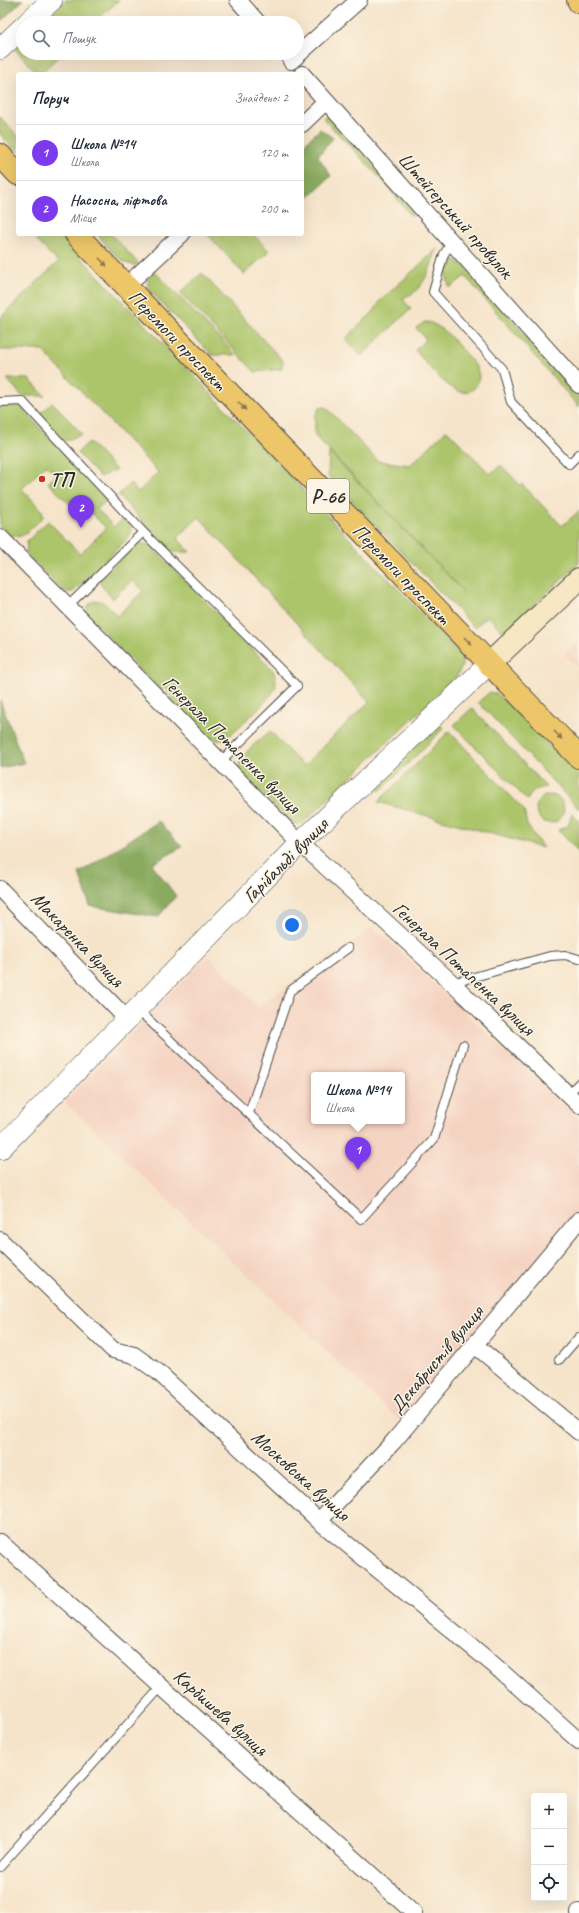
<!DOCTYPE html>
<html lang="uk">
<meta charset="utf-8">
<style>
:root{--surface:#fff;--page:#f2f2f3;--text:#1f2937;--muted:#747a83;--line:#e0e1e3;--accent:#7c3aed}
body{margin:0;font-family:Caveat,sans-serif;background:var(--page);color:var(--text)}
.controls{position:absolute;right:12px;bottom:12px;display:grid;overflow:hidden;border-radius:4px;box-shadow:0 4px 16px #0002}
.controls button{width:36px;height:36px;display:grid;place-items:center;padding:0;border:0;border-bottom:1px solid var(--line);background:var(--surface);color:var(--text);font:20px sans-serif}
.you{position:absolute;left:292px;top:925px;width:14px;height:14px;margin:-10px;border:3px solid #fff;border-radius:50%;background:#1a73e8;box-shadow:0 0 0 6px #1a73e833}
.badge{display:grid;place-items:center;width:26px;height:26px;border-radius:50%;background:var(--accent);color:#fff;font-size:13px;font-weight:700}
.pin{position:absolute;translate:-50% -33px;filter:drop-shadow(0 1px 2px #0008)}
.pin::after{content:'';position:absolute;top:21px;width:14px;height:12px;background:inherit;clip-path:polygon(0 0,100% 0,50% 100%)}
.popup{position:absolute;left:311px;top:1072px;width:94px;height:52px;box-sizing:border-box;display:grid;place-content:center;border-radius:4px;background:var(--surface);filter:drop-shadow(0 1px 3px #0005);font-size:13px;white-space:nowrap;color:var(--muted)}
.popup b{font-size:15px;color:var(--text)}
.popup::after{content:'';position:absolute;left:50%;top:100%;margin-left:-8px;border:8px solid transparent;border-top-color:var(--surface)}
.list{margin:0;padding:0;list-style:none}
h2{display:flex;justify-content:space-between;align-items:center;height:52px;margin:0;padding:0 16px;font-size:17px}
h2 small{font-size:13px;font-weight:400;color:var(--muted)}
.list li{display:grid;grid-template-columns:26px 1fr auto;gap:12px;align-items:center;box-sizing:border-box;height:56px;padding:0 16px;border-top:1px solid var(--line)}
.list b{display:block;font-size:15px;white-space:nowrap}
.list p{margin:0;font-size:13px;white-space:nowrap;color:var(--muted)}
.list em{font-size:13px;font-style:normal;color:var(--muted)}
.icon{flex:none;width:22px;height:22px;fill:none;stroke:currentColor;stroke-width:2;stroke-linecap:round;stroke-linejoin:round}
.map{position:relative;flex:none;width:579px;height:1913px;overflow:hidden}
.search{position:absolute;background:var(--surface);box-shadow:0 4px 16px #0002;left:16px;top:16px;width:288px;height:44px;display:flex;align-items:center;gap:10px;box-sizing:border-box;padding:0 14px;border-radius:22px;color:var(--muted);font-size:15px}
.panel{position:absolute;background:var(--surface);box-shadow:0 4px 16px #0002;left:16px;top:72px;width:288px;height:164px;border-radius:4px}
.map>svg:first-child{display:block}
.built{fill:#f5d3c2;fill-rule:evenodd}
.green{fill:#acc56a;stroke:#6c784a}
.forest{fill:#89aa5e;stroke:#5a6a44}
.lines{fill:none;stroke-linecap:round;stroke-linejoin:round}
.service-casing{stroke:#494743;stroke-width:10}
.minor-casing{stroke:#494743;stroke-width:18}
.tertiary-casing{stroke:#494743;stroke-width:22}
.secondary-casing{stroke:#494743;stroke-width:24}
.primary-casing{stroke:#494743;stroke-width:24}
.service{stroke:#fff;stroke-width:8}
.minor{stroke:#fff;stroke-width:16}
.tertiary{stroke:#fff;stroke-width:21}
.secondary{stroke:#f7e8c3;stroke-width:22}
.primary{stroke:#ecc669;stroke-width:22}
.oneway{fill:#8c784a}
.poi-dot{fill:#c8321e;stroke:#fcf5e5;stroke-width:1.5}
.labels{text-anchor:middle;stroke-width:3;stroke-linejoin:round;paint-order:stroke}
.shield{fill:#fcf5e5;stroke:#6a6863;stroke-width:1}
.shield-label{font-size:19px;font-weight:bold;fill:#2b2b2b}
.street-label{font-size:20px;fill:#2b2b2b;stroke:#fcf5e5}
.poi-label{font-size:20px;font-weight:bold;fill:#2b2b2b;stroke:#fcf5e5;text-anchor:start}
</style>
<div class="map">
<svg width="579" height="1913" viewBox="0 0 579 1913">
<rect width="100%" height="100%" fill="#fcf5e5"/>
<filter id="ink" filterUnits="userSpaceOnUse"><feTurbulence type="fractalNoise" baseFrequency=".025" numOctaves="2"/><feDisplacementMap in="SourceGraphic" scale="8" xChannelSelector="R" yChannelSelector="G"/><feConvolveMatrix kernelMatrix="1 2 1 2 8 2 1 2 1" color-interpolation-filters="sRGB"/></filter>
<filter id="wash" filterUnits="userSpaceOnUse"><feTurbulence type="fractalNoise" baseFrequency=".012" numOctaves="4" result="noise"/><feDisplacementMap in="SourceGraphic" scale="16" xChannelSelector="R" yChannelSelector="G"/><feGaussianBlur stdDeviation="0.9" result="paint"/><feColorMatrix in="noise" values="0 0 0 0 0 0 0 0 0 0 0 0 0 0 0 0 0 1.4 0 .05"/><feComposite in="paint" operator="in"/></filter>
<g filter="url(#wash)">
<rect width="100%" height="100%" fill="#f6e4ca"/>
<g class="built">
<polygon points="579,640 579,668 565,655"/>
<path d="M 373,927 L 579,1118 L 579,1210 L 399,1420 L 65,1102 L 196,967 L 209,956 L 258,1007 ZM 314,1075 L 402,1075 L 402,1121 L 314,1121 Z"/>
</g>
<g class="green">
<polygon points="65,0 119,0 94,23 42,23"/>
<polygon points="23,41 23,53 62,53 40,74 38,74 15,49"/>
<polygon points="326,116 330,117 413,209 411,216 385,183 323,118"/>
<polygon points="0,117 18,136 18,153 0,134"/>
<path d="M 48,234 L 55,234 L 61,237 L 462,656 L 462,666 L 457,676 L 302,824 L 292,824 L 238,769 C 241,752 258,742 270,731 L 303,766 L 369,702 L 199,517 L 177,538 L 190,552 L 171,552 L 118,495 L 130,483 L 138,492 L 158,472 L 42,350 L 0,350 L 0,318 L 58,262 L 36,240 Z"/>
<path d="M 97,234 L 111,234 L 139,264 C 125,271 105,243 97,234 Z"/>
<polygon points="207,234 253,234 269,251 244,274"/>
<path d="M 438,248 C 429,268 425,292 402,298 L 411,309 L 361,356 L 345,339 L 374,311 L 381,300 Z"/>
<path d="M 453,259 L 464,265 L 579,397 L 579,407 L 465,276 L 450,288 C 446,278 445,270 449,260 Z"/>
<path d="M 154,271 L 236,355 L 212,355 L 150,291 C 146,283 148,277 154,271 Z"/>
<polygon points="202,273 283,361 282,369 255,372 180,293"/>
<path d="M 425,322 C 443,322 464,353 475,365 C 479,372 481,379 476,386 C 459,409 426,362 415,350 L 426,339 L 416,328 Z"/>
<polygon points="7,379 29,379 45,396 22,396"/>
<polygon points="52,402 82,434 65,441 39,415"/>
<path d="M 0,406 L 20,406 L 107,500 L 97,509 L 114,527 L 124,518 C 130,525 134,530 128,538 L 73,592 L 64,592 L 26,554 L 27,541 L 48,521 L 80,554 L 106,528 L 81,503 L 75,509 L 48,483 L 56,475 L 46,465 L 22,489 L 42,510 L 43,517 C 27,532 19,547 0,527 Z"/>
<polygon points="326,407 378,461 410,465 447,430 490,474 501,465 520,485 522,484 562,526 579,511 579,563 505,632 504,633 487,616 475,628 328,476 329,452 464,592 315,436 315,417 319,408"/>
<polygon points="89,442 116,470 100,477 77,453"/>
<path d="M 138,543 L 150,545 L 273,670 C 276,677 277,682 275,689 C 269,701 239,726 228,737 L 222,740 L 209,740 L 168,700 L 172,696 L 164,688 L 160,692 L 87,614 C 86,609 87,606 91,603 C 101,595 111,610 117,616 L 143,591 L 132,580 L 113,599 L 100,584 L 100,579 Z"/>
<polygon points="490,692 497,694 579,774 579,809 478,702"/>
<polygon points="472,708 546,787 534,790 527,800 454,725"/>
<polygon points="438,722 444,728 380,791 374,785"/>
<polygon points="449,731 524,810 527,825 543,848 378,802"/>
<circle cx="550" cy="809" r="14"/>
<polygon points="572,814 579,821 579,852 558,830 568,826"/>
</g>
<g class="forest">
<polygon points="0,0 23,0 0,22"/>
<polygon points="320,129 333,138 318,156 331,176 302,203 302,146"/>
<polygon points="0,700 24,763 0,768"/>
<polygon points="159,821 182,847 152,864 176,896 158,917 90,906 79,873"/>
</g>
</g>
<g filter="url(#ink)">
<g class="lines">
<defs>
<g id="service">
<polyline points="452,242 444,254 433,292 502,369 511,402 569,464 579,454"/>
<polyline points="0,402 22,401 143,532 297,686 220,762"/>
<polyline points="68,606 143,532"/>
<polyline points="452,983 550,956 565,955 579,959"/>
<polyline points="138,1010 361,1219 434,1139 463,1045"/>
<polyline points="567,1095 579,1083"/>
<polyline points="249,1113 290,991 348,948"/>
<polyline points="559,1360 579,1337"/>
<polyline points="0,1867 161,1687"/>
</g>
<g id="minor">
<polyline points="238,0 258,23"/>
<polyline points="291,61 359,0"/>
<polyline points="302,74 579,385"/>
<polyline points="302,124 325,102"/>
<polyline points="126,286 182,234"/>
<polyline points="0,537 300,843 452,983 579,1105"/>
<polyline points="0,889 127,1019"/>
<polyline points="0,1240 113,1350 134,1355 158,1372 319,1521 494,1665 579,1741"/>
<polyline points="476,1346 579,1432"/>
<polyline points="319,1521 394,1441 579,1220"/>
<polyline points="0,1542 414,1913"/>
<polyline points="579,1913 579,1912"/>
</g>
<g id="tertiary">
<polyline points="27,23 52,0"/>
<polyline points="0,49 23,27"/>
<polyline points="0,1149 300,843 489,664"/>
</g>
<polyline id="secondary" points="489,664 579,579"/>
<g id="primary">
<polyline points="578,0 579,2"/>
<polyline points="0,155 18,174"/>
<polyline points="76,234 579,757"/>
</g>
</defs>
<use href="#service" class="service-casing"/>
<use href="#minor" class="minor-casing"/>
<use href="#tertiary" class="tertiary-casing"/>
<use href="#secondary" class="secondary-casing"/>
<use href="#primary" class="primary-casing"/>
<use href="#service" class="service"/>
<use href="#minor" class="minor"/>
<use href="#tertiary" class="tertiary"/>
<use href="#secondary" class="secondary"/>
<use href="#primary" class="primary"/>
</g>
<defs><path id="oneway-solid" d="M-6-.8H1V-3.2L6.5 0L1 3.2V.8H-6Z"/></defs>
<g class="oneway">
<use href="#oneway-solid" transform="translate(103 262) rotate(46)"/>
<use href="#oneway-solid" transform="translate(242 406) rotate(46)"/>
<use href="#oneway-solid" transform="translate(468 641) rotate(46)"/>
<use href="#oneway-solid" transform="translate(558 735) rotate(46)"/>
</g>
</g>
<circle class="poi-dot" cx="42" cy="479" r="4"/>
<g class="labels">
<rect class="shield" x="307" y="479" width="42" height="34" rx="3"/>
<g class="shield-label">
<text x="328" y="503">Р-66</text>
</g>
<g class="street-label">
<text transform="translate(456 215) rotate(48)" y="7">Штейгерський провулок</text>
<text transform="translate(178 340) rotate(46)" y="7">Перемоги проспект</text>
<text transform="translate(402 574) rotate(46)" y="7">Перемоги проспект</text>
<text transform="translate(232 744) rotate(45)" y="7">Генерала Потапенка вулиця</text>
<text transform="translate(285 860) rotate(-45)" y="7">Гарібальді вулиця</text>
<text transform="translate(78 939) rotate(46)" y="7">Макаренка вулиця</text>
<text transform="translate(464 968) rotate(43)" y="7">Генерала Потапенка вулиця</text>
<text transform="translate(436 1359) rotate(-50)" y="7">Декабристів вулиця</text>
<text transform="translate(301 1475) rotate(42)" y="7">Московська вулиця</text>
<text transform="translate(221 1712) rotate(42)" y="7">Карбишева вулиця</text>
</g>
<g class="poi-label">
<text x="50" y="486">ТП</text>
</g>
</g>
</svg>
<div class="controls">
<button>+</button>
<button>−</button>
<button><svg class="icon" aria-label="locate" viewBox="0 0 24 24"><circle cx="12" cy="12" r="6"/><path d="M12 2v4M12 18v4M2 12h4M18 12h4"/></svg></button>
</div>
<div class="you"></div>
<div class="pin badge" style="left:358px;top:1170px">1</div>
<div class="popup"><b>Школа №14</b>Школа</div>
<div class="pin badge" style="left:81px;top:528px">2</div>
<div class="search"><svg class="icon" aria-label="search" viewBox="0 0 24 24"><circle cx="10" cy="10" r="6"/><path d="M15 15l6 6"/></svg>Пошук</div>
<section class="panel">
<h2>Поруч<small>Знайдено: 2</small></h2>
<ul class="list">
<li><span class="badge">1</span><div><b>Школа №14</b><p>Школа</p></div><em>120 m</em></li>
<li><span class="badge">2</span><div><b>Насосна, ліфтова</b><p>Місце</p></div><em>200 m</em></li>
</ul>
</section>
</div>
